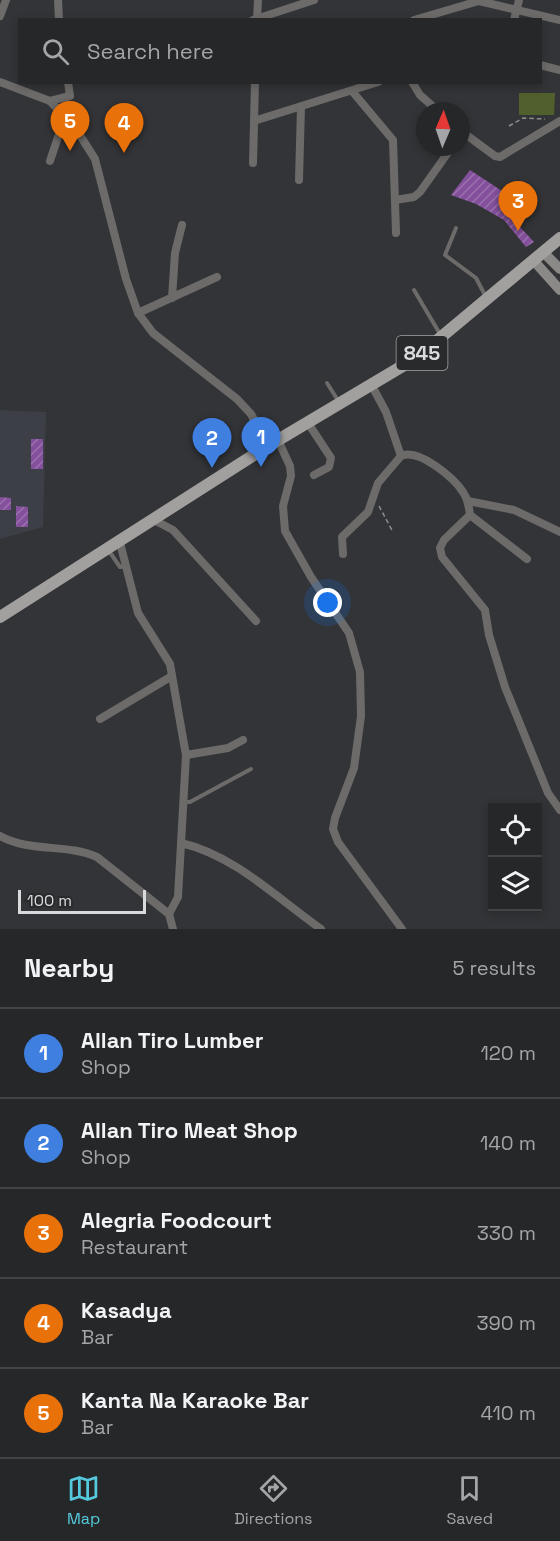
<!DOCTYPE html>
<style>
:root{--surface:#262729;--page:#2e2f31;--text:#f1f3f6;--muted:#a4a5a8;--line:#424446;--accent:#55cadf}
body{margin:0;font-family:"Space Grotesk",sans-serif;background:var(--page);color:var(--text)}
.controls{position:absolute;right:18px;bottom:18px;display:grid;overflow:hidden;border-radius:0px;box-shadow:0 3px 9px #0003}
.controls button{width:54px;height:54px;display:grid;place-items:center;padding:0;border:0;border-bottom:2px solid var(--line);background:var(--surface);color:var(--text);font:30px sans-serif}
.compass{position:absolute;left:416px;top:102px;width:54px;height:54px;border-radius:50%;background:var(--surface);box-shadow:0 3px 9px #0003;rotate:2deg}
.scale{position:absolute;left:18px;bottom:15px;width:128px;box-sizing:border-box;padding-left:6px;border:3px solid #d9dadb;border-top:0;font-size:16px;line-height:21px;white-space:nowrap;color:#d9dadb;-webkit-text-stroke:4px #292a2c;paint-order:stroke}
.you{position:absolute;left:328px;top:603px;width:21px;height:21px;margin:-15px;border:4px solid #fff;border-radius:50%;background:#1a73e8;box-shadow:0 0 0 9px #1a73e833}
.badge{display:grid;place-items:center;width:39px;height:39px;border-radius:50%;background:var(--accent);color:#fff;font-size:20px;font-weight:700}
.pin{position:absolute;translate:-50% -50px;filter:drop-shadow(0 2px 3px #0008)}
.pin::after{content:'';position:absolute;top:32px;width:21px;height:18px;background:inherit;clip-path:polygon(0 0,100% 0,50% 100%)}
.list{margin:0;padding:0;list-style:none}
h2{display:flex;justify-content:space-between;align-items:center;height:78px;margin:0;padding:0 24px;font-size:26px}
h2 small{font-size:20px;font-weight:400;color:var(--muted)}
.list li{display:grid;grid-template-columns:39px 1fr auto;gap:18px;align-items:center;box-sizing:border-box;height:90px;padding:0 24px;border-top:2px solid var(--line)}
.list b{display:block;font-size:22px;white-space:nowrap}
.list p{margin:0;font-size:20px;white-space:nowrap;color:var(--muted)}
.list em{font-size:20px;font-style:normal;color:var(--muted)}
.icon{flex:none;width:33px;height:33px;fill:none;stroke:currentColor;stroke-width:2;stroke-linecap:round;stroke-linejoin:round}
.map{position:relative;flex:none;width:560px;height:929px;overflow:hidden}
.search{position:absolute;background:var(--surface);box-shadow:0 3px 9px #0003;left:18px;right:18px;top:18px;height:66px;display:flex;align-items:center;gap:15px;box-sizing:border-box;padding:0 21px;border-radius:0px;color:var(--muted);font-size:22px}
.sheet{height:528px;background:var(--surface)}
nav{display:flex;justify-content:space-around;align-items:center;box-sizing:border-box;height:84px;border-top:2px solid var(--line);background:var(--surface);font-size:16px;color:var(--muted)}
nav a{display:grid;justify-items:center;gap:3px}
nav .on{color:var(--accent)}
.map>svg:first-child{display:block}
.built{fill:#3d3f47}
.pitch{fill:#515f2c}
.building{fill:url(#building-hatch)}
.lines{fill:none;stroke-linecap:round;stroke-linejoin:round}
.path{stroke:#8c8d8f;stroke-width:1.5;stroke-dasharray:4.5 3;stroke-linecap:butt}
.lane{stroke:#6c6b6a;stroke-width:4}
.street{stroke:#6c6b6a;stroke-width:8}
.secondary{stroke:#8b8987;stroke-width:10}
.primary{stroke:#a2a09e;stroke-width:12}
.labels{text-anchor:middle;stroke-width:4.5;stroke-linejoin:round;paint-order:stroke}
.shield{fill:#292a2c;stroke:#a4a5a6;stroke-width:1.5}
.shield-label{font-size:20px;font-weight:bold;fill:#d9dadb}
</style>
<div class="map">
<svg width="560" height="929" viewBox="0 0 560 929">
<defs>
<pattern id="building-hatch" width="6" height="6" patternUnits="userSpaceOnUse" patternTransform="scale(1.5)"><rect width="6" height="6" fill="#84509c"/><path d="M-1 1l2-2M0 6l6-6M5 7l2-2" fill="none" stroke="#9a71ae"/></pattern>
</defs>
<rect width="100%" height="100%" fill="#333437"/>
<polygon class="built" points="0,410 46,412 43,527 0,539"/>
<polygon class="pitch" points="519,93 555,93 554,115 519,115"/>
<g class="building">
<polygon points="470,170 514,199 506,212 534,242 526,247 504,220 476,204 451,195"/>
<rect x="31" y="439" width="12" height="30"/>
<polygon points="0,497 11,498 11,510 0,510"/>
<polygon points="16,506 28,507 28,527 16,527"/>
</g>
<g class="lines">
<g class="path">
<polyline points="509,126 523,118 545,119"/>
<polyline points="379,506 393,532"/>
</g>
<g class="lane">
<polyline points="456,228 445,255 476,278 486,297"/>
<polyline points="414,290 440,334"/>
<polyline points="327,383 339,402"/>
<polyline points="109,551 120,567 126,566"/>
<polyline points="183,802 190,802 251,769"/>
</g>
<g class="street">
<polyline points="58,0 59,20"/>
<polyline points="0,16 6,0"/>
<polyline points="253,20 314,0"/>
<polyline points="257,20 258,0"/>
<polyline points="414,20 479,1 560,20"/>
<polyline points="514,20 519,0"/>
<polyline points="540,65 560,70"/>
<polyline points="0,82 50,101 76,129 95,159 126,279 138,313 153,333 237,399 251,414 268,446"/>
<polyline points="412,82 420,95 438,111"/>
<polyline points="352,91 393,140 396,233"/>
<polyline points="50,101 70,96 68,82"/>
<polyline points="254,121 378,82"/>
<polyline points="461,131 495,156 500,157 560,121"/>
<polyline points="50,161 65,116"/>
<polyline points="253,163 255,82"/>
<polyline points="299,180 301,107"/>
<polyline points="395,200 414,197 420,192 452,147"/>
<polyline points="172,298 175,253 182,225"/>
<polyline points="138,313 217,277"/>
<polyline points="372,386 386,412 401,456"/>
<polyline points="308,423 331,458 329,467 314,475"/>
<polyline points="278,440 290,466 291,476 283,506 285,531 311,577 349,633 360,672 361,716 354,768 335,818 333,829 338,842 402,929"/>
<polyline points="468,501 514,510 560,532"/>
<polyline points="470,515 527,559"/>
<polyline points="152,519 173,530 256,621"/>
<polyline points="119,539 138,613 170,664 181,727 186,755 178,897 169,914"/>
<path d="M 343,554 L 342,537 L 368,512 L 378,483 L 401,456 C 419,448 454,478 463,492 C 468,499 469,507 470,515 L 444,540 L 440,548 L 442,557 L 485,610 L 489,635 L 505,687 L 548,793 L 560,810"/>
<polyline points="100,719 172,676"/>
<polyline points="186,755 228,748 243,740"/>
<path d="M 0,836 C 31,853 66,843 97,857 L 169,914 L 173,929"/>
<path d="M 181,843 C 234,855 277,898 321,929"/>
</g>
<g class="secondary">
<polyline points="543,252 560,269"/>
<polyline points="534,261 560,290"/>
</g>
<polyline class="primary" points="0,617 268,446 416,358 560,238"/>
</g>
<g class="labels">
<rect class="shield" x="396.5" y="336" width="51" height="34" rx="4.5"/>
<g class="shield-label">
<text x="422" y="360">845</text>
</g>
</g>
</svg>
<div class="controls">
<button><svg class="icon" aria-label="locate" viewBox="0 0 24 24"><circle cx="12" cy="12" r="6"/><path d="M12 2v4M12 18v4M2 12h4M18 12h4"/></svg></button>
<button><svg class="icon" aria-label="layers" viewBox="0 0 24 24"><path d="M12 4l9 5-9 5-9-5zM3 14l9 5 9-5"/></svg></button>
</div>
<svg class="compass" viewBox="-18 -18 36 36"><path d="M0-13l5 13h-10z" fill="#e53935"/><path d="M0 13l5-13h-10z" fill="#a4a5a8"/></svg>
<div class="scale">100 m</div>
<div class="you"></div>
<div class="pin badge" style="left:261px;top:467px;background:#3f7fe0">1</div>
<div class="pin badge" style="left:212px;top:468px;background:#3f7fe0">2</div>
<div class="pin badge" style="left:518px;top:231px;background:#e8710a">3</div>
<div class="pin badge" style="left:124px;top:153px;background:#e8710a">4</div>
<div class="pin badge" style="left:70px;top:151px;background:#e8710a">5</div>
<div class="search"><svg class="icon" aria-label="search" viewBox="0 0 24 24"><circle cx="10" cy="10" r="6"/><path d="M15 15l6 6"/></svg>Search here</div>
</div>
<section class="sheet">
<h2>Nearby<small>5 results</small></h2>
<ul class="list">
<li><span class="badge" style="background:#3f7fe0">1</span><div><b>Allan Tiro Lumber</b><p>Shop</p></div><em>120 m</em></li>
<li><span class="badge" style="background:#3f7fe0">2</span><div><b>Allan Tiro Meat Shop</b><p>Shop</p></div><em>140 m</em></li>
<li><span class="badge" style="background:#e8710a">3</span><div><b>Alegria Foodcourt</b><p>Restaurant</p></div><em>330 m</em></li>
<li><span class="badge" style="background:#e8710a">4</span><div><b>Kasadya</b><p>Bar</p></div><em>390 m</em></li>
<li><span class="badge" style="background:#e8710a">5</span><div><b>Kanta Na Karaoke Bar</b><p>Bar</p></div><em>410 m</em></li>
</ul>
</section>
<nav>
<a class="on"><svg class="icon" aria-label="map" viewBox="0 0 24 24"><path d="M3 6l6-2 6 2 6-2v14l-6 2-6-2-6 2zM9 4v14M15 6v14"/></svg>Map</a>
<a><svg class="icon" aria-label="directions" viewBox="0 0 24 24"><path d="M12 3l9 9-9 9-9-9zM9 14v-3h6M13 9l2 2-2 2"/></svg>Directions</a>
<a><svg class="icon" aria-label="saved" viewBox="0 0 24 24"><path d="M7 4h10v16l-5-4-5 4z"/></svg>Saved</a>
</nav>
